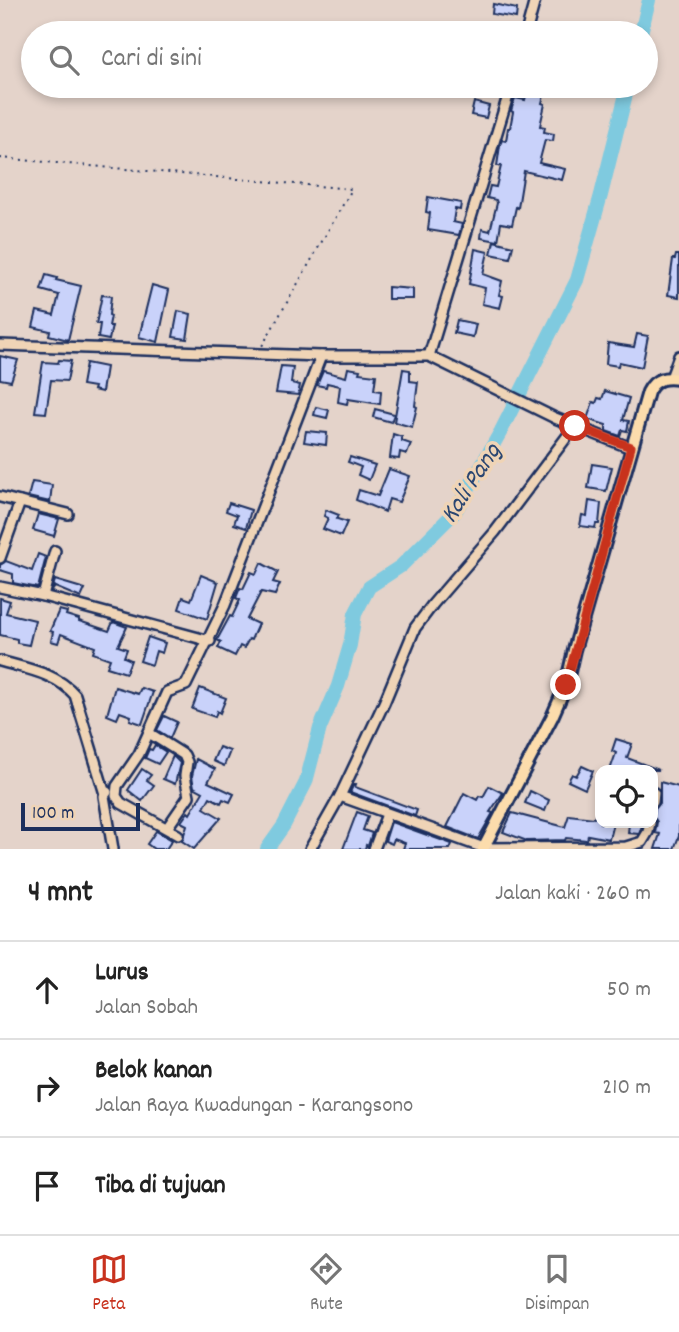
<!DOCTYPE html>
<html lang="id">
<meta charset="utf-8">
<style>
:root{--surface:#fff;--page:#f6f6f6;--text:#222;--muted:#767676;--line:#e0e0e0;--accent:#c8321e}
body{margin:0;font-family:Dekko,sans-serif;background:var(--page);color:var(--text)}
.controls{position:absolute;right:21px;bottom:21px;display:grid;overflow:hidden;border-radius:14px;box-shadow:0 4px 10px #0003}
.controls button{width:63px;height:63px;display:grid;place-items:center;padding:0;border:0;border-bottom:2px solid var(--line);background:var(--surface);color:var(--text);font:35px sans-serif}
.scale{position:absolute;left:21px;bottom:18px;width:119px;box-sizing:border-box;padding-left:7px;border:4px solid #1b2f5e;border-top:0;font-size:19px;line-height:24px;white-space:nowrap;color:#1b2f5e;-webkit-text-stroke:5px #efd4b6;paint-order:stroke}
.stop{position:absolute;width:21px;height:21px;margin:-16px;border:5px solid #c8321e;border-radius:50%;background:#fff}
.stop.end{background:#c8321e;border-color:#fff;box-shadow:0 2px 7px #0008}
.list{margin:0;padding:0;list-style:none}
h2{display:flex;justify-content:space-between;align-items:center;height:91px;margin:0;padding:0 28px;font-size:30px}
h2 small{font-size:23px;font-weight:400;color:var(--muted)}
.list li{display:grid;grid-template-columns:46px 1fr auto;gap:21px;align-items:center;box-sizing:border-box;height:98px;padding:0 28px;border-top:2px solid var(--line)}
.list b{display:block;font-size:26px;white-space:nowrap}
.list p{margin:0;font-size:23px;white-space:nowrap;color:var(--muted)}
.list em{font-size:23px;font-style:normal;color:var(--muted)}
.icon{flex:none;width:38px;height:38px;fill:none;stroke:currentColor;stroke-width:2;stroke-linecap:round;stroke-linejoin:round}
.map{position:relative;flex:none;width:679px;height:849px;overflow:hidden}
.search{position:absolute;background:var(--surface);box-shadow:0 4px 10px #0003;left:21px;right:21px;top:21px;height:77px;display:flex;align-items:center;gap:18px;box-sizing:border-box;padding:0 24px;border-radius:38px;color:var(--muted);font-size:26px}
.sheet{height:385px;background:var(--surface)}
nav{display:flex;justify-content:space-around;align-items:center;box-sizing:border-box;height:98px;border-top:2px solid var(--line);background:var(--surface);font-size:19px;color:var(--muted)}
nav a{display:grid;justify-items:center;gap:4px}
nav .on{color:var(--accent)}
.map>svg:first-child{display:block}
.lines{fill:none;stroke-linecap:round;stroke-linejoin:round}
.river{stroke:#7fcadf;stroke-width:14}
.building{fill:#c9d2fa;stroke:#1b2f5e;stroke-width:2}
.minor-casing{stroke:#1b2f5e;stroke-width:14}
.major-casing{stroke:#1b2f5e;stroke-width:16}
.path{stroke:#1b2f5e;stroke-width:2;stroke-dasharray:2 5;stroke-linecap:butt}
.minor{stroke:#efd4b6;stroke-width:9}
.major{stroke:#fcdcac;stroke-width:10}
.route{stroke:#c8321e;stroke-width:9}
.labels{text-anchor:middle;stroke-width:7;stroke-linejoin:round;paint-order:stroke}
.water-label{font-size:26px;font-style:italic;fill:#2a4671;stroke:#efd4b6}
</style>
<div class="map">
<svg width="679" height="849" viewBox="0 0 679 849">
<rect width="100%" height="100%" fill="#e4d3ca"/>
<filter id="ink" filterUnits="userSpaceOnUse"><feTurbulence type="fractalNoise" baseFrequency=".0143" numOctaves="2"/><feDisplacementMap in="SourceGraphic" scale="14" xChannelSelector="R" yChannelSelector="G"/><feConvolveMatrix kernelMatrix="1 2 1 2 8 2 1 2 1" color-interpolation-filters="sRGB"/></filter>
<g filter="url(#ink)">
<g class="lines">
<g class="river">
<polyline points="641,33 649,0"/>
<polyline points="267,849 284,825 306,782 320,728 338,686 350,645 355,614 369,587 401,566 455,512 501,431 577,280 601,195 628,86"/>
</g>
</g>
<g class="building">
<polygon points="493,4 517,9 516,18 492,14"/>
<polygon points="527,91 544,95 542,103 545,104 540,126 545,127 544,132 554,134 553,141 545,140 539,163 565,169 562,180 524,171 518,208 516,207 512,225 501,223 498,241 481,238 482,229 490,231 497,203 496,200 487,198 490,186 496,187 501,166 497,166 500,145 502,140 506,141 508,128 510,128 513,112 511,111 515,98 525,100"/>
<polygon points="474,102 489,106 486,118 471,115"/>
<polygon points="428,197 461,203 460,210 455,209 453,222 462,224 459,235 428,230 430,213 426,212"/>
<polygon points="494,241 513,246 510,258 491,254"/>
<polygon points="475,249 488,252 483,274 502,281 499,295 503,296 500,308 482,304 485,288 469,284"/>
<polygon points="676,255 679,255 679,297 668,295 673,259 675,259"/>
<polygon points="46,275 57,278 56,280 81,286 68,340 49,335 50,331 33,327 37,311 54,315 59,295 41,290"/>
<polygon points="152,285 169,290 158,342 139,337"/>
<polygon points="388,287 413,289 413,299 388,299"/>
<polygon points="102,295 111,296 109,315 111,316 109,326 112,326 109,340 98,338 100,324 96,324"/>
<polygon points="178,311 191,314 187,339 173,337"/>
<polygon points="457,320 476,324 473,337 454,333"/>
<polygon points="637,334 648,336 642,367 619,362 618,366 606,364 608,343 634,347"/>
<polygon points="0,356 18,360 11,381 0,379"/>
<polygon points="59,360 71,361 67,381 51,380 46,413 35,412 43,362 58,363"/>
<polygon points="86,363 106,367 102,392 93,390 94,387 82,385"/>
<polygon points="281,366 293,367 291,383 300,385 298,395 276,393"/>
<polygon points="348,368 360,370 359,373 376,375 374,390 381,391 380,404 348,399 347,404 338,402 340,386 327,383 326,387 317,385 323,371 346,377"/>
<polygon points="403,369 410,370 410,381 418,382 415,406 417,407 412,427 394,422"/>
<polygon points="605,391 629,398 623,420 629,421 627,431 622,430 620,436 606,431 606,425 587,419 593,402 596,403 598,398 602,399"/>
<polygon points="316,407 329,410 327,418 314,415"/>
<polygon points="375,409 394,414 391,422 373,417"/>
<polygon points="306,431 327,433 326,445 304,442"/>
<polygon points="393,434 402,437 402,441 411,444 407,454 400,452 399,459 390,458"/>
<polygon points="350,457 375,465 369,480 358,475 361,467 348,462"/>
<polygon points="592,464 612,467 606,491 588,488"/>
<polygon points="389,469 410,476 399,502 389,499 385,512 356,500 359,490 378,496"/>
<polygon points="32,482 52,485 50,502 28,497"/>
<polygon points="589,501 601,503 599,524 596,524 595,528 580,526 582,515 587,516"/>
<polygon points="229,503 251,510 246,528 234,524 237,515 226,511"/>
<polygon points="326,510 339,515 337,519 347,522 341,536 323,529 328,518 324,516"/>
<polygon points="38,514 59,519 54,536 33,530"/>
<polygon points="38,554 46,557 38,588 13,583 13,574 0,570 0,565 6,561 32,571"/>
<polygon points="261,563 278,572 273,582 280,584 275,595 261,592 247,619 258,624 251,640 249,639 244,648 240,646 235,656 218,648 221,642 217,640 230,616 232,617 240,600 236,598 240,588 243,589 251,572 256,574"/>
<polygon points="201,575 218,582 207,619 179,609 183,597 191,600"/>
<polygon points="55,580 85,589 81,598 55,587 52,591"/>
<polygon points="0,598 10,601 6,613 35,620 29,645 17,643 17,639 0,635"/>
<polygon points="59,610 67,612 66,615 79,619 79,621 109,631 113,622 127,627 118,646 127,649 124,657 131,660 126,673 107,667 110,659 93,653 95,647 61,634 58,643 51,641 53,632 50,631"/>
<polygon points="148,637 165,643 162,653 156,651 152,665 140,661"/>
<polygon points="115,687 138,694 141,688 153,692 142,724 130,720 131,716 120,712 117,719 107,715"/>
<polygon points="200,688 226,698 220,713 217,711 215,717 192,709"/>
<polygon points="164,716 177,722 170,738 157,730"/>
<polygon points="616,739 632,744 627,758 659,770 641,770 631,768 630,770 610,770 616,753 612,751"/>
<polygon points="155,745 166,752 158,764 145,758 149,749 152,750"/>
<polygon points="219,747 230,751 224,766 213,761"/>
<polygon points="173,756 180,763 175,784 163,779"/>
<polygon points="196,759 215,769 208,782 234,794 230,802 223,799 221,803 210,797 204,808 221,818 194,849 182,841 187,825 181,822 188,812 190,814 203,792 194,787 192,776"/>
<polygon points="582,766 593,771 585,789 568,781 572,774 576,776"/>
<polygon points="142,769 151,775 147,780 154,785 142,801 128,790"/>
<polygon points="660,782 679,787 679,836 674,849 655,849 660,834 655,833 657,822 654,817 655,809 660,803"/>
<polygon points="354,784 356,784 355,787 417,810 415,816 350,792"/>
<polygon points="489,786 503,793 490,812 493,813 478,839 447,827 464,793 477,800 479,796 483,797"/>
<polygon points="530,791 549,800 545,811 525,803"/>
<polygon points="598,804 600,804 600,823 613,823 609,839 588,835 587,840 566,838 565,840 527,841 503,832 512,813 565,827 569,815 594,818"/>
<polygon points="357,812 368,816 363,830 372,833 368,846 366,845 365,849 343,849"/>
<polygon points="391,822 452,844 450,849 403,849 405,843 394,839 392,844 385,841"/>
<polygon points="629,823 643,823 639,834 628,833"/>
<polygon points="156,831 172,840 166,849 154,849 147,844"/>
</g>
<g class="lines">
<defs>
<g id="minor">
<polyline points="526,33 535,0"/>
<polyline points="0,345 321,356 429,356 555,418 631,448"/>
<polyline points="429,356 511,86"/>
<polyline points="671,378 679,356"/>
<polyline points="0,497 20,502 0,558"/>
<polyline points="20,502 68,514"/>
<polyline points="0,587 43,596 210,641"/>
<polyline points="43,596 55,551"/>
<path d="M 0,661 C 27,669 56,673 75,695 L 105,794"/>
<polyline points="149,733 184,755 187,762 185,776 189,796 167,828"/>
<polyline points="107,792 104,796 113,849"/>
<polyline points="340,796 484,848 626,847 642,842 648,832 650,823"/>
<polyline points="653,802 654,793"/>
<polyline points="178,835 121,803 116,796 117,786 139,754 167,692 186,685 225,605 321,356"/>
<polyline points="310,849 340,796 384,703 415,628 433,604 495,532 575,426"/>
<polyline points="374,849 387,814"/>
</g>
<path id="major" d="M 483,849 L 552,717 L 566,685 L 574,650 L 648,392 C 655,378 665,377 679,379"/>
</defs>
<use href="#minor" class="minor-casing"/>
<use href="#major" class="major-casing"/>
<polyline class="path" points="0,158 352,189 262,346"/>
<use href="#minor" class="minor"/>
<use href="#major" class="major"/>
</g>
</g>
<g class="lines" filter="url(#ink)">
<polyline class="route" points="566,685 631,447 575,426"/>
</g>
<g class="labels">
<g class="water-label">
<text transform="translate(469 482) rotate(-57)" y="9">Kali Pang</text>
</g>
</g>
</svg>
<div class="controls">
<button><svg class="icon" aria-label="locate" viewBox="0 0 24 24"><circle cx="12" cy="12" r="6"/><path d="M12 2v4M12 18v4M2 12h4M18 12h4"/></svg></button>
</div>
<div class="scale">100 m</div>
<div class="stop" style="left:575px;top:426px"></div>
<div class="stop end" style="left:566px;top:685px"></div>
<div class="search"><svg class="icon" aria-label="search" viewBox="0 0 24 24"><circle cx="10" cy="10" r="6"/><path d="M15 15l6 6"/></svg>Cari di sini</div>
</div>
<section class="sheet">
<h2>4 mnt<small>Jalan kaki · 260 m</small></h2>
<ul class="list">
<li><svg class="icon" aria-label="ahead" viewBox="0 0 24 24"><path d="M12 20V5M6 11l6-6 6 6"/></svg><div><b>Lurus</b><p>Jalan Sobah</p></div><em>50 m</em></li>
<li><svg class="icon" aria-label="right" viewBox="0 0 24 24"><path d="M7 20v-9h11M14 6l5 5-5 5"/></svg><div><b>Belok kanan</b><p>Jalan Raya Kwadungan - Karangsono</p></div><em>210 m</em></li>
<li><svg class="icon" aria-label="arrive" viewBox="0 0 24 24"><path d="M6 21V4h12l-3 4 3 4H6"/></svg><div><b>Tiba di tujuan</b></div></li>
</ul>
</section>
<nav>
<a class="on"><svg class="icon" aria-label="map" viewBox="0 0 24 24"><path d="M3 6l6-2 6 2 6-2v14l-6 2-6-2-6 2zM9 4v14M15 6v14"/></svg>Peta</a>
<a><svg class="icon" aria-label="directions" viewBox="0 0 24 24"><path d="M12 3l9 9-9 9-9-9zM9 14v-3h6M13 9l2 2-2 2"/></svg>Rute</a>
<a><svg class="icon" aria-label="saved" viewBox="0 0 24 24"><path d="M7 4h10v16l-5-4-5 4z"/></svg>Disimpan</a>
</nav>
